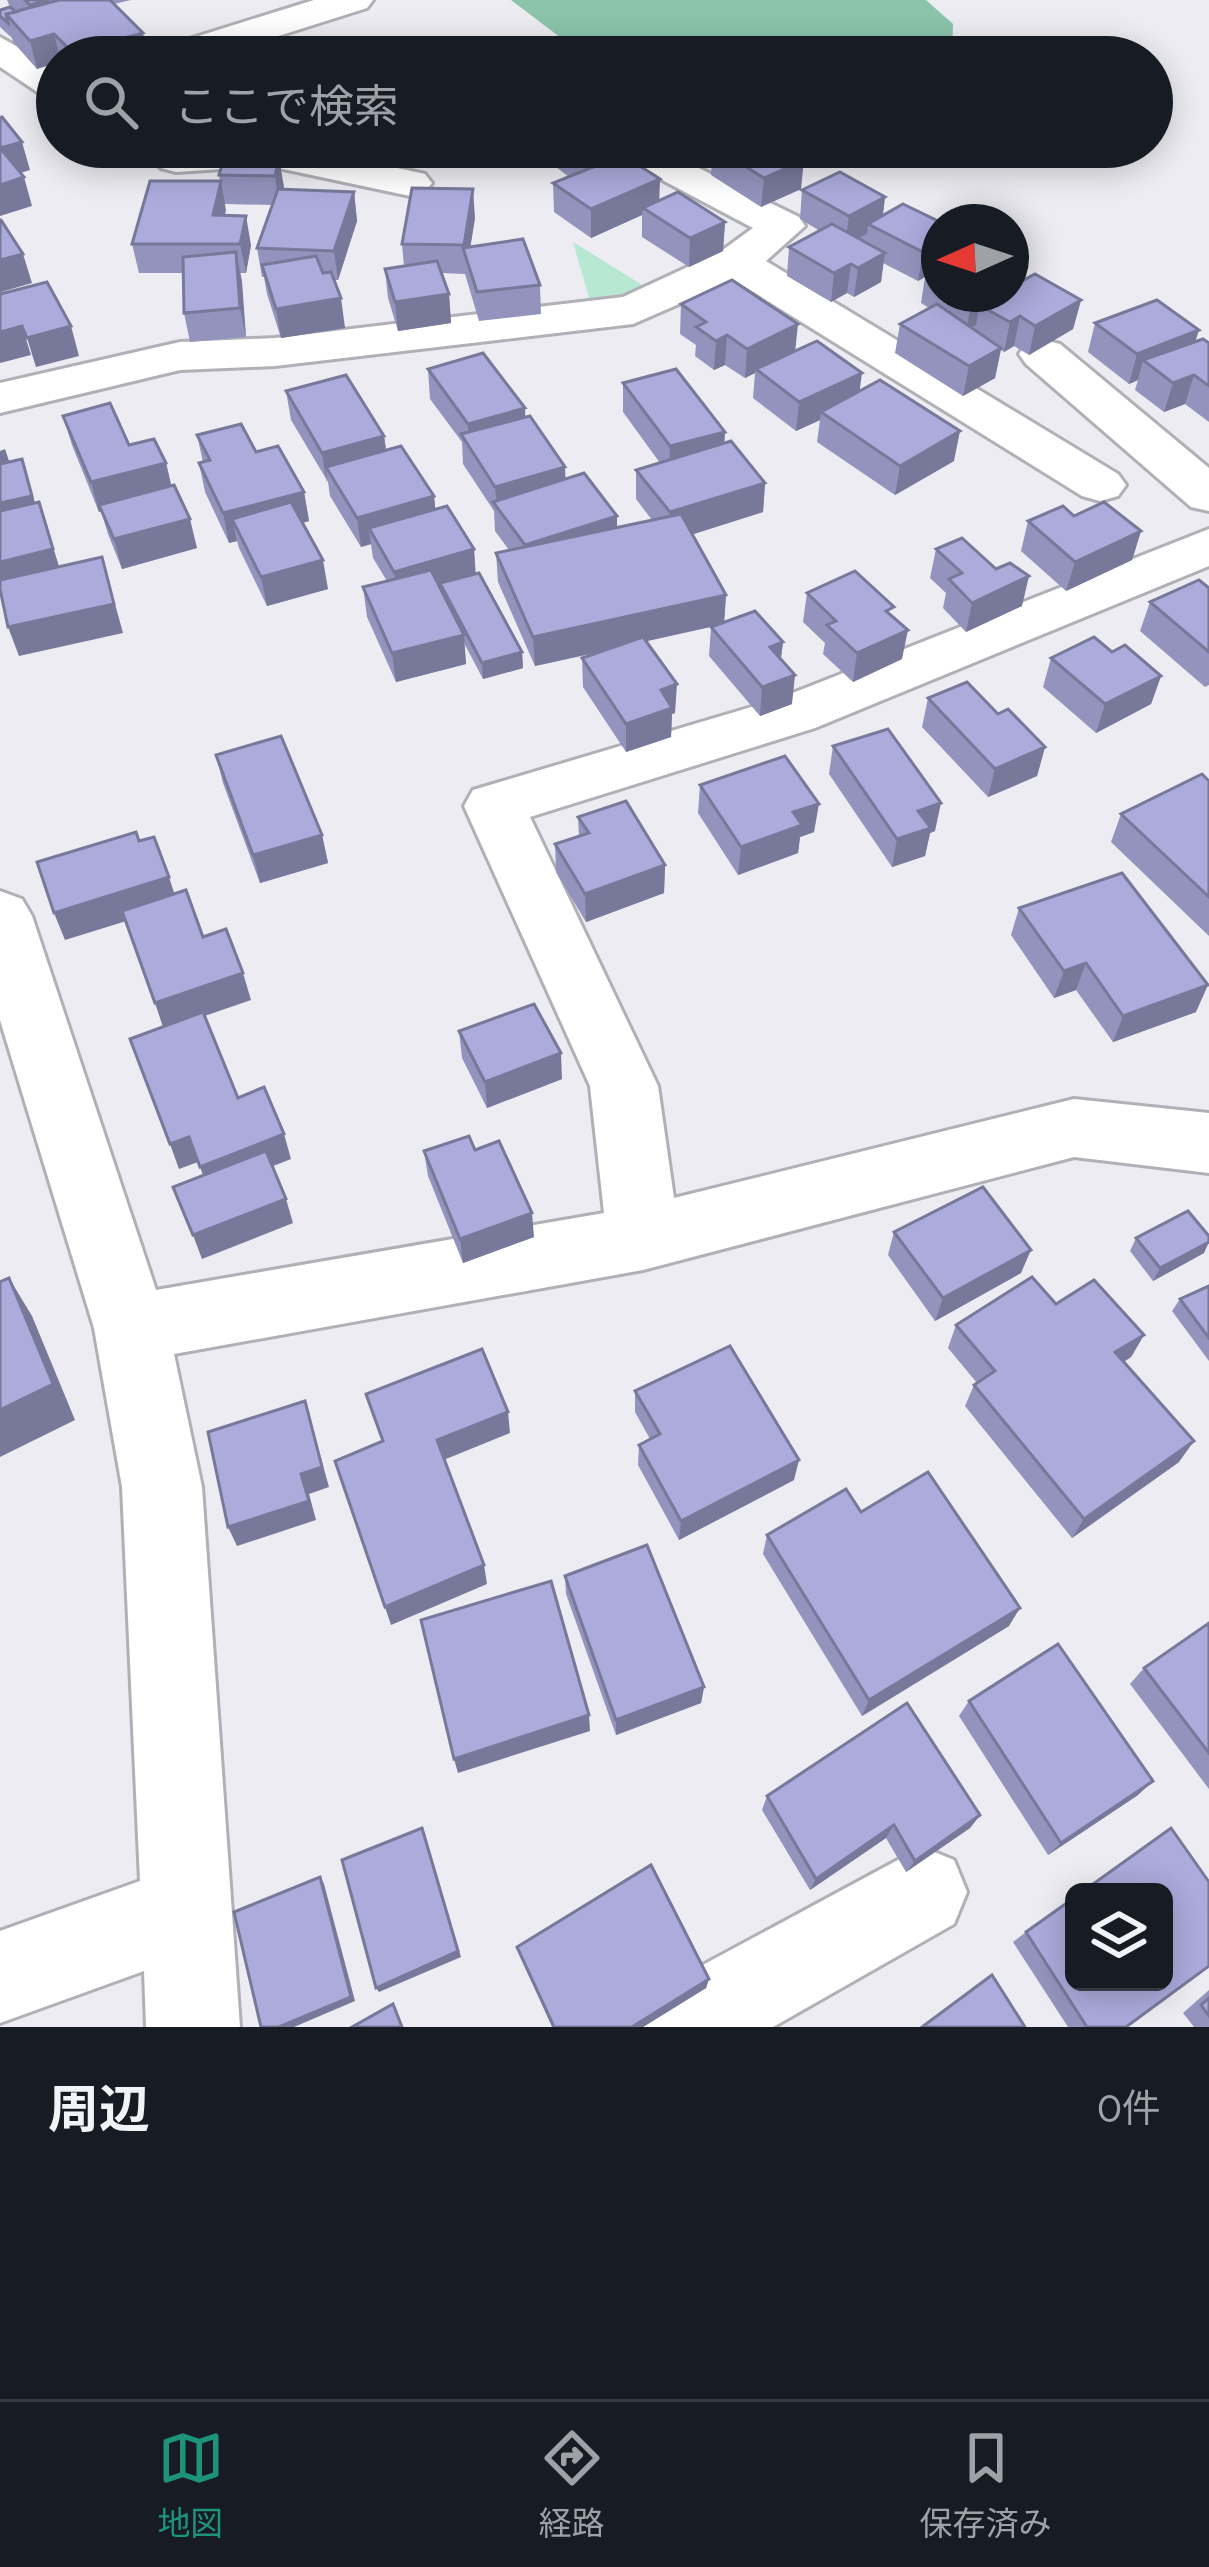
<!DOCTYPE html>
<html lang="ja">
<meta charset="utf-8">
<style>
:root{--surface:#171b24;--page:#242831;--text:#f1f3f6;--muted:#9ea1a6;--line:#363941;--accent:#1d947a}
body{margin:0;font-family:Figtree,"Noto Sans JP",sans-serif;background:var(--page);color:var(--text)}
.controls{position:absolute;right:36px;bottom:36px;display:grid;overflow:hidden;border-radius:18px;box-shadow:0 6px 30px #0003}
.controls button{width:108px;height:108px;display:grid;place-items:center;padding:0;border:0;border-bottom:3px solid var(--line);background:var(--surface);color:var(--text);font:60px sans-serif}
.compass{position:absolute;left:921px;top:204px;width:108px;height:108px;border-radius:50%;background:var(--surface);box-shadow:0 6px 30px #0003;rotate:267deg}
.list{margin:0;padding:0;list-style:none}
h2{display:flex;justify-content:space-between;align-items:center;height:156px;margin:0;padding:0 48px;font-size:51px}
h2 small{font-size:39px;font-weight:400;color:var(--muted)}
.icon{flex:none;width:66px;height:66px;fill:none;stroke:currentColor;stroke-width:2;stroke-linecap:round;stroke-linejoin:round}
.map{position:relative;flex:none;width:1209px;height:2027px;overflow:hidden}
.search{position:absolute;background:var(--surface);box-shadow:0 6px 30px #0003;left:36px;right:36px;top:36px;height:132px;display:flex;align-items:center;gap:30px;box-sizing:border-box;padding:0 42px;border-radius:66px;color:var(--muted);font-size:45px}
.sheet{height:372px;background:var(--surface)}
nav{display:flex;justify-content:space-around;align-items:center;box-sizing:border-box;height:168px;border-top:3px solid var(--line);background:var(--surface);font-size:33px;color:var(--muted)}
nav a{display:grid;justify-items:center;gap:6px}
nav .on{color:var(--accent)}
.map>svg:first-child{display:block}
.green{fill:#b9e8d2}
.forest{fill:#8bc4aa}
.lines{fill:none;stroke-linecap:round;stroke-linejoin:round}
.minor-casing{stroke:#b0b0b6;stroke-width:6}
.minor{fill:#fff;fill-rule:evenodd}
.wall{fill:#9393bd}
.shaded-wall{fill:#78789a}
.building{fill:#ababdc;stroke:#78789a;stroke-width:3}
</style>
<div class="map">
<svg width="1209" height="2027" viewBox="0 0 1209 2027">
<rect width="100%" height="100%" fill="#ececf2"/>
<polygon class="green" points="573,242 660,296 594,315"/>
<polygon class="forest" points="511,0 926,0 953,24 952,57 586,57"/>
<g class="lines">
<defs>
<g id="minor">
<polygon points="314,0 373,0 367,8 212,57 151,57 157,49"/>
<polygon points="0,37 57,69 57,95 39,93 0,67"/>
<polygon points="137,147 301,147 425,174 432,183 425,192 410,196 269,166 176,172 161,168"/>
<polygon points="664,151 799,217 805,226 766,261 1118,474 1126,485 1118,496 1100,501 1082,496 734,280 633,324 275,366 180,370 0,413 0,383 180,342 275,338 623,297 720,252 753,228 649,173 643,164 649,155"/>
<polygon points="1043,340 1060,344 1209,468 1209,511 1191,507 1026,364 1019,354 1026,344"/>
<polygon points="1209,529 1209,566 815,728 530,817 658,1086 674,1198 1074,1099 1209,1113 1209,1173 1074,1157 643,1270 174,1354 202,1487 240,2027 146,2027 144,1971 0,2023 0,1931 140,1881 122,1487 94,1328 0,1020 0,891 22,899 32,916 156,1290 604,1213 590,1086 464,806 473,790 775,700"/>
<polygon points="922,1847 954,1860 967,1892 954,1924 773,2027 635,2027 649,1994"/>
</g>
</defs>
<use href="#minor" class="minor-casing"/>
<use href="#minor" class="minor"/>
</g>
<g class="wall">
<polygon points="7,0 131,0 114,4 148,57 57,57 37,69 13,42 12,38 0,27 0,10 10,7"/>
<polygon points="537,147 657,147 641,155 630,148 630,159 659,200 725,222 723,251 689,267 642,237 642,215 591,238 554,212 553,183 569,177 538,153"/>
<polygon points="713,147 801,189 761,207 711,175"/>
<polygon points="279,158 283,189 354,192 357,221 338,280 334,280 345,328 281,338 267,294 264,277 262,277 257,248 272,205 225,204 225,216 251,245 246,273 240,273 246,337 190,342 184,313 183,273 139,273 132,244 220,181 219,175"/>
<polygon points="802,190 885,197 883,216 939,222 939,294 1011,294 1017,284 1081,300 1073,329 1029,355 1014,346 1004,352 1001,350 995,378 963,396 895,353 900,324 929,308 921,303 925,277 918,281 883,263 881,282 854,297 847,293 831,302 787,276 789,247 820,231 800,219"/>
<polygon points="475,218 470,247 540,285 541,314 479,321 465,274 441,273 449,294 451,323 398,331 388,298 385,269 404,266 402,244"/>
<polygon points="681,304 796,351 859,392 954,461 895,495 817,442 820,420 796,431 753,398 755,373 745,378 725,365 714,370 695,356 696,345 680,334"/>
<polygon points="1095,323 1209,343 1209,422 1185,404 1164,412 1135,390 1138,380 1129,384 1088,352"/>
<polygon points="428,369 525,408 525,417 566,479 617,528 652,520 636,499 636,470 660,463 623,412 623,383 725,432 724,443 765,483 763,512 692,534 726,595 724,622 783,642 781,659 792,704 760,716 709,656 711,627 714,626 646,641 675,713 672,714 671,737 626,752 583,687 582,658 604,651 535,666 498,582 496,553 509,550 495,531 494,511 463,464 462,442 430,399"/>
<polygon points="286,391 384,436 386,450 434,496 435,509 474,549 475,574 522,652 523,668 483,679 464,643 466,664 396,682 367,617 363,587 387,581 373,558 371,544 361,547 330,496 328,482 291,420"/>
<polygon points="63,416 166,463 171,485 197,548 122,569 108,534 101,511 99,512 72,445"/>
<polygon points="197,435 256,452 304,492 309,521 303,523 328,589 267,606 239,548 237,541 229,543 205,492 199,463 203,462"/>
<polygon points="1074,516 1141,531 1132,560 1066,591 1021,551 1028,521"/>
<polygon points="936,549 1022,606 966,632 943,608 946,593 930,578"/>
<polygon points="1209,588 1209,685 1205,687 1140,631 1150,602"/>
<polygon points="807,593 892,616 902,659 853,682 823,654 825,643 803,622"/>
<polygon points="1051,658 1161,676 1151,704 1096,733 1043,687"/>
<polygon points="928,698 998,714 1045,747 1037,776 988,797 922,727"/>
<polygon points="833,746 935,831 930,833 925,856 892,867 829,774"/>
<polygon points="216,755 322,835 328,863 260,883 223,783"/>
<polygon points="1209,781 1209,936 1111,842 1121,814"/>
<polygon points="700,785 814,832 800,837 798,853 738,875 698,813"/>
<polygon points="578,817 665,865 664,893 586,922 556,872 555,844 579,837"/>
<polygon points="1019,908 1196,1012 1113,1042 1076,990 1054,998 1011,935"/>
<polygon points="459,1031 562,1079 487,1108 462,1058"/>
<polygon points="475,1150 534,1237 463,1263 428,1176 424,1151"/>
<polygon points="894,1232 1021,1273 935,1321 888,1255"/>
<polygon points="1136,1238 1204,1253 1153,1281 1130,1251"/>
<polygon points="1209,1286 1209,1361 1172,1311 1180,1299"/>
<polygon points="1056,1304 1144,1335 1131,1357 1124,1362 1179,1462 1072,1538 965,1406 974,1385 977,1383 948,1348 956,1325"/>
<polygon points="635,1391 794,1480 679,1540 638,1465 639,1445 650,1439 635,1412"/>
<polygon points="767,1535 1009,1626 862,1716 763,1554"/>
<polygon points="565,1576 704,1687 701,1703 616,1735 566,1594"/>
<polygon points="1209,1623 1209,1789 1130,1684 1144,1668"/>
<polygon points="969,1701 1138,1795 1048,1855 959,1716"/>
<polygon points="767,1796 980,1815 970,1828 906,1872 886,1838 810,1890 762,1810"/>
<polygon points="1026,1932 1126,2027 1068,2027 1013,1942"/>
<polygon points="517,1947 709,1979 706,1988 643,2027 552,2027"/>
<polygon points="1209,1990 1209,2027 1194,2027 1183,2013"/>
</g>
<g class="shaded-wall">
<polygon points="143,33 148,57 74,57 72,52"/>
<polygon points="54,34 60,57 57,57 57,63 37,69 30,41"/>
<polygon points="22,142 30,170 8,177 0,148"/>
<polygon points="619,147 630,147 630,171 586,189 585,160"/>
<polygon points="641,147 657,147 641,155"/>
<polygon points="279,158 284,187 279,205 275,176"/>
<polygon points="804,160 801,189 761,207 764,178"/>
<polygon points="24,177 32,206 0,216 0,185"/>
<polygon points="660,179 659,208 643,208 642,215 591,238 591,209"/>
<polygon points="221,181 226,210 219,244 213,215"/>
<polygon points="473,189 475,218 468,262 464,245"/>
<polygon points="354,192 357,221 338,280 334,251"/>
<polygon points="885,197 881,226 868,224 867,234 845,245 849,216"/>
<polygon points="246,216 251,245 246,273 240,244"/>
<polygon points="725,222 723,251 689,267 690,238"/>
<polygon points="939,243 939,269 926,274 925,277 918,281 923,252"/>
<polygon points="236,252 242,281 246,337 240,308"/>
<polygon points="885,253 881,282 854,297 858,268"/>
<polygon points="23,254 32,283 1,292 4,301 0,303 0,260"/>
<polygon points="851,264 847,293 831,302 834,273"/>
<polygon points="1019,275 1013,304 979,305 976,325 966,330 972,301 984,294 1011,294 1011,279"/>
<polygon points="449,294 451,323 398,331 395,302"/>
<polygon points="341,298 345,328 281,338 276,309"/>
<polygon points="1081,300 1073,329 1029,355 1035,326"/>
<polygon points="1020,316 1014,346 1004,352 1010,322"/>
<polygon points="798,324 795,353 756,369 755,373 745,378 747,349"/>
<polygon points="22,326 31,355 0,363 0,332"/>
<polygon points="71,326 79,356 36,367 27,338"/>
<polygon points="1199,330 1190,359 1143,360 1138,380 1129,384 1137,354"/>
<polygon points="727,335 725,365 714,370 716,341"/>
<polygon points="1001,348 995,378 963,396 969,366"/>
<polygon points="862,373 858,403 821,412 820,420 796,431 799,402"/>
<polygon points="1194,375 1185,404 1164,412 1173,383"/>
<polygon points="525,408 526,437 469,447 468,424"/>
<polygon points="960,431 954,461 895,495 900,466"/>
<polygon points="725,432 723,461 669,476 670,446"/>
<polygon points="384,436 388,465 326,467 327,483 322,453"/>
<polygon points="5,449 15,479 0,482 0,451"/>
<polygon points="166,463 173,493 99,512 91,482"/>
<polygon points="565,467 566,497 497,506 495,487"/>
<polygon points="765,483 763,512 669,542 670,512"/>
<polygon points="31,489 42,526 0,535 0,503"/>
<polygon points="304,492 309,521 243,539 232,519 237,541 229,543 223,513"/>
<polygon points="434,496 437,525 369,528 371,544 361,547 357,518"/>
<polygon points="39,502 63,579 0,594 0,562"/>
<polygon points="617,516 617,545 526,574 525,545"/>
<polygon points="190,519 197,548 122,569 114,539"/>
<polygon points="1141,531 1132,560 1066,591 1075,562"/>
<polygon points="474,549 476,578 398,601 394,572"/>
<polygon points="102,557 123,633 19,656 8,627"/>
<polygon points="323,560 328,589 267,606 261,577"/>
<polygon points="1029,576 1022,606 966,632 972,603"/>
<polygon points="726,595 724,624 535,666 533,637"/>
<polygon points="908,630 902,659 853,682 857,653"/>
<polygon points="464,635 466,664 396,682 392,653"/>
<polygon points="783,642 779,671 770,647"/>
<polygon points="522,652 523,668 483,679 482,663"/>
<polygon points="795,675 792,704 760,716 762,687"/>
<polygon points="1161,676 1151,704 1096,733 1105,704"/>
<polygon points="677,684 675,713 672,714 671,737 626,752 626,724 661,690"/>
<polygon points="1045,747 1037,776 988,797 995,769"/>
<polygon points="941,803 935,831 930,833 925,856 892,867 897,839 918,811"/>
<polygon points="819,804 814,832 800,837 798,853 738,875 741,847 793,812"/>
<polygon points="322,835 328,863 260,883 253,855"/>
<polygon points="665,865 664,893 586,922 585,894"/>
<polygon points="169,877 178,905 65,940 54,913"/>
<polygon points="1086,963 1076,990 1054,998 1064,971"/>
<polygon points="243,973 251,1000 164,1030 155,1003"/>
<polygon points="1208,985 1196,1012 1113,1042 1123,1016"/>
<polygon points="561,1053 562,1079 487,1108 485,1082"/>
<polygon points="284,1134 291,1159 209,1191 200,1167"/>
<polygon points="189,1137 198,1162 179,1169 170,1144"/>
<polygon points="286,1199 293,1223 202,1259 193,1235"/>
<polygon points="532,1213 534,1237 463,1263 460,1239"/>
<polygon points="1209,1242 1204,1253 1153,1281 1160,1268"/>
<polygon points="1031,1250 1021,1273 935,1321 943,1298"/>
<polygon points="9,1278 32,1316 75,1420 0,1457 0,1410"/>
<polygon points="1144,1335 1131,1357 1103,1374 1115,1352"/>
<polygon points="305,1401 329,1487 309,1494 316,1520 237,1546 228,1527 301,1474"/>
<polygon points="508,1412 510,1433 441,1461 437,1440"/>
<polygon points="1194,1441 1179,1462 1072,1538 1084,1519"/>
<polygon points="799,1460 794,1480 679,1540 681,1521"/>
<polygon points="484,1565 487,1584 391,1625 385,1607"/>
<polygon points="1020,1608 1009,1626 862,1716 869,1700"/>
<polygon points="704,1687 701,1703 616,1735 616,1720"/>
<polygon points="589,1715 590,1731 458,1773 454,1759"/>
<polygon points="1153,1781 1138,1795 1048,1855 1061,1843"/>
<polygon points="980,1815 970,1828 906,1872 915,1861"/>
<polygon points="894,1825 886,1838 810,1890 816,1879"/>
<polygon points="424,1835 461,1957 379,1992 376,1988"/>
<polygon points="320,1877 324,1884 355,2001 294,2027 279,2027"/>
<polygon points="709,1979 706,1988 643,2027 632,2027"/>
</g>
<g class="building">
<polygon points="25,0 49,0 30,5"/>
<polygon points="59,0 110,0 143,33 72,52 54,34 30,41 6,14"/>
<polygon points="10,7 16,12 6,14 8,23 0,16 0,10"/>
<polygon points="2,117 22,142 0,148 0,118"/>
<polygon points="568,147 619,147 585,160"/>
<polygon points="714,147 782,147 804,160 764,178"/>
<polygon points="0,148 24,177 0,185"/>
<polygon points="623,155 660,179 591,209 553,183"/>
<polygon points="224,158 279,158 275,176 219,175"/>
<polygon points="840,172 885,197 849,216 802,190"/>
<polygon points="150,181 221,181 213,215 246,216 240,244 132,244"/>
<polygon points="412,188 473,189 464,245 402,244"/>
<polygon points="278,189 354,192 334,251 257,248"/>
<polygon points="678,192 725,222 690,238 643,208"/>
<polygon points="903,204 940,222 939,243 923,252 868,224"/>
<polygon points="0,220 1,220 23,254 0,260"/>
<polygon points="832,224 885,253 858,268 851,264 834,273 789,247"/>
<polygon points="523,239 540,285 477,292 463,248"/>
<polygon points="236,252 240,308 184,313 183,257"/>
<polygon points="316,256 323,273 331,272 341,298 276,309 262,265"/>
<polygon points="437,261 449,294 395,302 385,269"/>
<polygon points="939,267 939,282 926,274"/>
<polygon points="1035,274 1081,300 1035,326 1020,316 1010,322 979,305 999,294 1011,294 1011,287"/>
<polygon points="732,280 798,324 747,349 727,335 716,341 696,327 706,322 681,304"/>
<polygon points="47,282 71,326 27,338 22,326 0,332 0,294"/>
<polygon points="960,294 984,294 972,301"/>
<polygon points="1157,300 1199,330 1137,354 1095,323"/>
<polygon points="937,304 1001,348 969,366 900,324"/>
<polygon points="1203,339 1209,343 1209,386 1194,375 1173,383 1143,360"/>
<polygon points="817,341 862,373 799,402 756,369"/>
<polygon points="483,353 525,408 468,424 428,369"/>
<polygon points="676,369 725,432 670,446 623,383"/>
<polygon points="346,375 384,436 322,453 286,391"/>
<polygon points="880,380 960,431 900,466 821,412"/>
<polygon points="110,403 129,445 154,439 166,463 91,482 63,416"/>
<polygon points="530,416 565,467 495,487 461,434"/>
<polygon points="241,424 256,452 278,446 304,492 223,513 199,463 210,460 197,435"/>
<polygon points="731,441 765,483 670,512 636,470"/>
<polygon points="401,446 434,496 357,518 326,467"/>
<polygon points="22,459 32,496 0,503 0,464"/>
<polygon points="584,473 617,516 525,545 493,502"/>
<polygon points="174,485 190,519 114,539 99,505"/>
<polygon points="39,502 53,549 0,562 0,511"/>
<polygon points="291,502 323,560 261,577 232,519"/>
<polygon points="1104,502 1141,531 1075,562 1028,521 1063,506 1074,516"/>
<polygon points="447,506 474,549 394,572 369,528"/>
<polygon points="681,514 726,595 533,637 496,553"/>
<polygon points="962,538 996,569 1010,563 1029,576 972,603 949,579 962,573 936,549"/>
<polygon points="102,557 114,604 8,627 0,589 0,580"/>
<polygon points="431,570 464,635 392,653 363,587"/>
<polygon points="855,571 894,607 886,611 908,630 857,653 827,625 836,621 807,593"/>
<polygon points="479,573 522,652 482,663 440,583"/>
<polygon points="1199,580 1209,588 1209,652 1150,602"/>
<polygon points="755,611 783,642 770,647 795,675 762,687 711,627"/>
<polygon points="643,637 677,684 661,690 672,708 626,724 582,658"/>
<polygon points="1094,637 1112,652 1125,645 1161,676 1105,704 1051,658"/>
<polygon points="967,682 998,714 1008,709 1045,747 995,769 928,698"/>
<polygon points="888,729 941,803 918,811 931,828 897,839 833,746"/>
<polygon points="281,736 322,835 253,855 216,755"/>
<polygon points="785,756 819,804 793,812 802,825 741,847 700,785"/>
<polygon points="1202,774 1209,781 1209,897 1121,814"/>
<polygon points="626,801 665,865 585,894 555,844 589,833 578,817"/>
<polygon points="136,832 139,841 154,837 169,877 54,913 37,862"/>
<polygon points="1122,873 1208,985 1123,1016 1086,963 1064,971 1019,908"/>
<polygon points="186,890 203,937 226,929 243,973 155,1003 122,911"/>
<polygon points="534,1004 561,1053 485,1082 459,1031"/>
<polygon points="203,1012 238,1098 264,1087 284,1134 200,1167 189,1137 170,1144 130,1039"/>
<polygon points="469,1136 475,1150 499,1141 532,1213 460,1239 424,1151"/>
<polygon points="266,1151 286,1199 193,1235 173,1187"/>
<polygon points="983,1187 1031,1250 943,1298 894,1232"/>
<polygon points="1188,1211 1209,1236 1209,1242 1160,1268 1136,1238"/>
<polygon points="1032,1277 1056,1304 1094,1280 1144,1335 1115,1352 1194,1441 1084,1519 974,1385 995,1371 956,1325"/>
<polygon points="9,1278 53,1384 0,1410 0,1282"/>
<polygon points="1209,1286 1209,1338 1180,1299"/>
<polygon points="730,1346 799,1460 681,1521 639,1445 660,1434 635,1391"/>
<polygon points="482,1349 508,1412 437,1440 484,1565 385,1607 335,1461 383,1441 366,1394"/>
<polygon points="305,1401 322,1467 301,1474 309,1501 228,1527 208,1432"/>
<polygon points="928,1472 1020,1608 869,1700 767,1535 846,1489 861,1512"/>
<polygon points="647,1545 704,1687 616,1720 565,1576"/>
<polygon points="551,1581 589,1715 454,1759 421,1620"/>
<polygon points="1209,1623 1209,1753 1144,1668"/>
<polygon points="1058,1644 1153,1781 1061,1843 969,1701"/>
<polygon points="907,1703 980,1815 915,1861 894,1825 816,1879 767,1796"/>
<polygon points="422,1828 458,1951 376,1988 342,1860"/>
<polygon points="1171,1828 1209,1882 1209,1966 1126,2027 1087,2027 1026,1932 1074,1898 1074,1982 1164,1982 1164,1892 1082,1892"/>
<polygon points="651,1865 709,1979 632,2027 554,2027 517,1947"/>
<polygon points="320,1877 351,1997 279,2027 261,2027 234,1912"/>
<polygon points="992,1975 1025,2027 922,2027"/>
<polygon points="1209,1998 1209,2016 1201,2005"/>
<polygon points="393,2004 402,2027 352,2027"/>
</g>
</svg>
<div class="controls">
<button><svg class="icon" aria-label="layers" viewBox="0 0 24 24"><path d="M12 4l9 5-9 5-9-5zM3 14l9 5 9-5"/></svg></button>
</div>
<svg class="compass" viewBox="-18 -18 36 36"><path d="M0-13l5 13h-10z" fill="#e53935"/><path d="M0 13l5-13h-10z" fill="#9ea1a6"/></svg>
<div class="search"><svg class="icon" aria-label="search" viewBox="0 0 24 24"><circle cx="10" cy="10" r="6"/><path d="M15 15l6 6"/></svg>ここで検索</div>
</div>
<section class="sheet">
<h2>周辺<small>0件</small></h2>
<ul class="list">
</ul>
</section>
<nav>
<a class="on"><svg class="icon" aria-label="map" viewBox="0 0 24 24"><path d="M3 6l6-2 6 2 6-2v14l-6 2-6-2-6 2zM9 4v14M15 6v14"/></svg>地図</a>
<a><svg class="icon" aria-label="directions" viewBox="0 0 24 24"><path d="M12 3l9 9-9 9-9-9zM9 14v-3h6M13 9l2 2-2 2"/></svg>経路</a>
<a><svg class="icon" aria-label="saved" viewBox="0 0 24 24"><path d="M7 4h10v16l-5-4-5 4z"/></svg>保存済み</a>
</nav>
